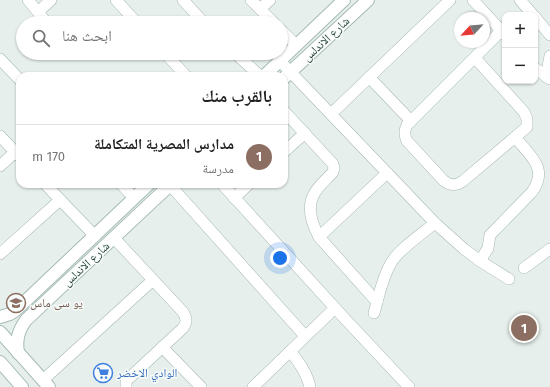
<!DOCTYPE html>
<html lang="ar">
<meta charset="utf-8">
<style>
:root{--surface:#fff;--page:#f6f6f6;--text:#222;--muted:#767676;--line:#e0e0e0;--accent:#b45309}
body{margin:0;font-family:"Fira Sans","Noto Naskh Arabic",sans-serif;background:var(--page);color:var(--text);direction:rtl}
.controls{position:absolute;right:12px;top:12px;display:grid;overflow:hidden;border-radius:8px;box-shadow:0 1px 3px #0004}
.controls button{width:36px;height:36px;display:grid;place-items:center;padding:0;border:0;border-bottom:1px solid var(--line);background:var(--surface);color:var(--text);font:20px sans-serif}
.compass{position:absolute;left:454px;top:12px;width:36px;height:36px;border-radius:50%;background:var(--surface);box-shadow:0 1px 3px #0004;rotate:244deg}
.you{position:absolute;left:280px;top:258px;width:14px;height:14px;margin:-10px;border:3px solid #fff;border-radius:50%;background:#1a73e8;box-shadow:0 0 0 6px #1a73e833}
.badge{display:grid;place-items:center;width:26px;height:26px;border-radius:50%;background:var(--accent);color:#fff;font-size:13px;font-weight:700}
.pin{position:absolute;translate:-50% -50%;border:2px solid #fff;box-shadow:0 1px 4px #0006}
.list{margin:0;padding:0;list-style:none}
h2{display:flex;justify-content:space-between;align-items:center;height:52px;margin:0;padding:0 16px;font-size:17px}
h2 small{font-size:13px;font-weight:400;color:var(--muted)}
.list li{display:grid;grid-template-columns:26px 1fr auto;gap:12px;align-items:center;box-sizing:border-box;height:64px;padding:0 16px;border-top:1px solid var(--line)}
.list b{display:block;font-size:15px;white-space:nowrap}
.list p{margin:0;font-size:13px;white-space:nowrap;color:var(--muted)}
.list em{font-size:13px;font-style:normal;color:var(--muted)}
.icon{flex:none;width:22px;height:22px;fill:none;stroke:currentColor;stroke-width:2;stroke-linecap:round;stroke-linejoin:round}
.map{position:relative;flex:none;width:550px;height:387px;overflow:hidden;direction:ltr}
.search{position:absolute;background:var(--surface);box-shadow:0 1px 3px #0004;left:16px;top:16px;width:272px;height:44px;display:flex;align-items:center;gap:10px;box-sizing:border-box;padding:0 14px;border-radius:22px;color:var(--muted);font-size:15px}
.panel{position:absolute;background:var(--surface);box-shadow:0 1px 3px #0004;left:16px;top:72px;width:272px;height:116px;border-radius:12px;direction:rtl}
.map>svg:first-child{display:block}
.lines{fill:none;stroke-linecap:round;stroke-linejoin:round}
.street-casing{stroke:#a8b8b2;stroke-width:12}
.secondary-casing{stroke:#a4bbb3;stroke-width:14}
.street{stroke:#fff;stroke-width:11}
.secondary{stroke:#fff;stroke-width:12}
.labels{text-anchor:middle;stroke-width:3;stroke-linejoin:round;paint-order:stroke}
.street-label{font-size:12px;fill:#24423a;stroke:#f7fbf9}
.education-label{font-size:12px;fill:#785e54;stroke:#f7fbf9;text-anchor:start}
.shop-label{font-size:12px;fill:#366cbe;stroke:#f7fbf9;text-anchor:start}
</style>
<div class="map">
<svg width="550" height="387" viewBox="0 0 550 387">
<rect width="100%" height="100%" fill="#e6efeb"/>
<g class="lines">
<defs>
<g id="street">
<polyline points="28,0 47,23"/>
<polyline points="116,0 137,23"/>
<polyline points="183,0 204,23"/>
<polyline points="251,0 274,23"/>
<polyline points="473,0 505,35"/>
<polyline points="520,0 533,15"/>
<polyline points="260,9 270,0"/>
<polyline points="38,12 51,0"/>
<polyline points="535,17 550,35"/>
<polyline points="281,30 296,45"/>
<polyline points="165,53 186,76"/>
<polyline points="235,53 260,76"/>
<path d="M 475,58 L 524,112 L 527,119 L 527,127 L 463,181 C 456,186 451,186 444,181 L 407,141 C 404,135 404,131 407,125 L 501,31"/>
<polyline points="0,59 20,80"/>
<polyline points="280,61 435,223 464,249 480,261 509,279"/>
<polyline points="535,68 550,79"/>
<polyline points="369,77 411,121"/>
<polyline points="546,77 550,56"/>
<path d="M 284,111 L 333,164 L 334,168 L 333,172 C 327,179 318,186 314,194 C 306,208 312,224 319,237 L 377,302"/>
<polyline points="331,114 450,0"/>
<polyline points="0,136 20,157"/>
<polyline points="284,152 305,133"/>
<polyline points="0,166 15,152"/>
<polyline points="45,184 95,236"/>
<polyline points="121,184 134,198"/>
<polyline points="222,184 347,321 409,387"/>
<polyline points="170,185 305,336"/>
<polyline points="234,198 249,184"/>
<polyline points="319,237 387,173"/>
<path d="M 114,238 L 183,312 C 187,319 187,322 183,328 L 126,381 L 126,387"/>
<polyline points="0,254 60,200"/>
<path d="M 480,261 L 488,248 L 490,235 L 532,192 C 549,168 530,156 515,137"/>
<polyline points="524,268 550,249"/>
<path d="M 374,313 C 379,296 382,278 391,263 C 398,250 423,233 435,223"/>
<polyline points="162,347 201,387"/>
<path d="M 290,351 C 299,362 307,373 310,387"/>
<polyline points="43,380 153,280"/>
<polyline points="253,387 335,308"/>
</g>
<g id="secondary">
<polyline points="264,76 344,0"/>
<polyline points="284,78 368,0"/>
<polyline points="0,317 10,314 16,310 149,184"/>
<polyline points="0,332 49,387"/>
<path d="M 18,353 C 16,340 18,331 26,320 L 171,184"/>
<polyline points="0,362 22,387"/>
</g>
</defs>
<use href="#street" class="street-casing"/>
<use href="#secondary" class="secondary-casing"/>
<use href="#street" class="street"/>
<use href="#secondary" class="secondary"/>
</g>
<defs>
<symbol id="school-ring" viewBox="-11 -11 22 22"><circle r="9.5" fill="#f7fbf9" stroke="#8d6e63" stroke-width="1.5"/><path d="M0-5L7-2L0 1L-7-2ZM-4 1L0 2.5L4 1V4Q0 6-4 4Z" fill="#8d6e63"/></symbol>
<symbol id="supermarket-ring" viewBox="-11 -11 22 22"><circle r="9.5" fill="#f7fbf9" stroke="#3f7fe0" stroke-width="1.5"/><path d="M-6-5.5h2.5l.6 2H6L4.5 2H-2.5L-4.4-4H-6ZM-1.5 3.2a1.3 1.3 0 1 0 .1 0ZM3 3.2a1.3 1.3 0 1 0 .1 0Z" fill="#3f7fe0"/></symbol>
</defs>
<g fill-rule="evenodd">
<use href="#school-ring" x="5" y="292" width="22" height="22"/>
<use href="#supermarket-ring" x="92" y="362" width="22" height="22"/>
</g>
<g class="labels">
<g class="street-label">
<text transform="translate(326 39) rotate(-43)" y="4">شارع الاندلس</text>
<text transform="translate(86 264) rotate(-43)" y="4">شارع الاندلس</text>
</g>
<g class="education-label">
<text x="30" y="307">يو سى ماس</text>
</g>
<g class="shop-label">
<text x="117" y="377">الوادي الاخضر</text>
</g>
</g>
</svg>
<div class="controls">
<button>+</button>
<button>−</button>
</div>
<svg class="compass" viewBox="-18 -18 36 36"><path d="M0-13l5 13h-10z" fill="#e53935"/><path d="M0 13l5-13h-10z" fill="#767676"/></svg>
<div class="you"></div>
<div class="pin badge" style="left:524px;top:328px;background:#8d6e63">1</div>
<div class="search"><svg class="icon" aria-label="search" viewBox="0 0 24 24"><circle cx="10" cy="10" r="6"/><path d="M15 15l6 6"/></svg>ابحث هنا</div>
<section class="panel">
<h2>بالقرب منك<small></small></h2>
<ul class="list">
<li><span class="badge" style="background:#8d6e63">1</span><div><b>مدارس المصرية المتكاملة</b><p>مدرسة</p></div><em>170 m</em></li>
</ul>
</section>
</div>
